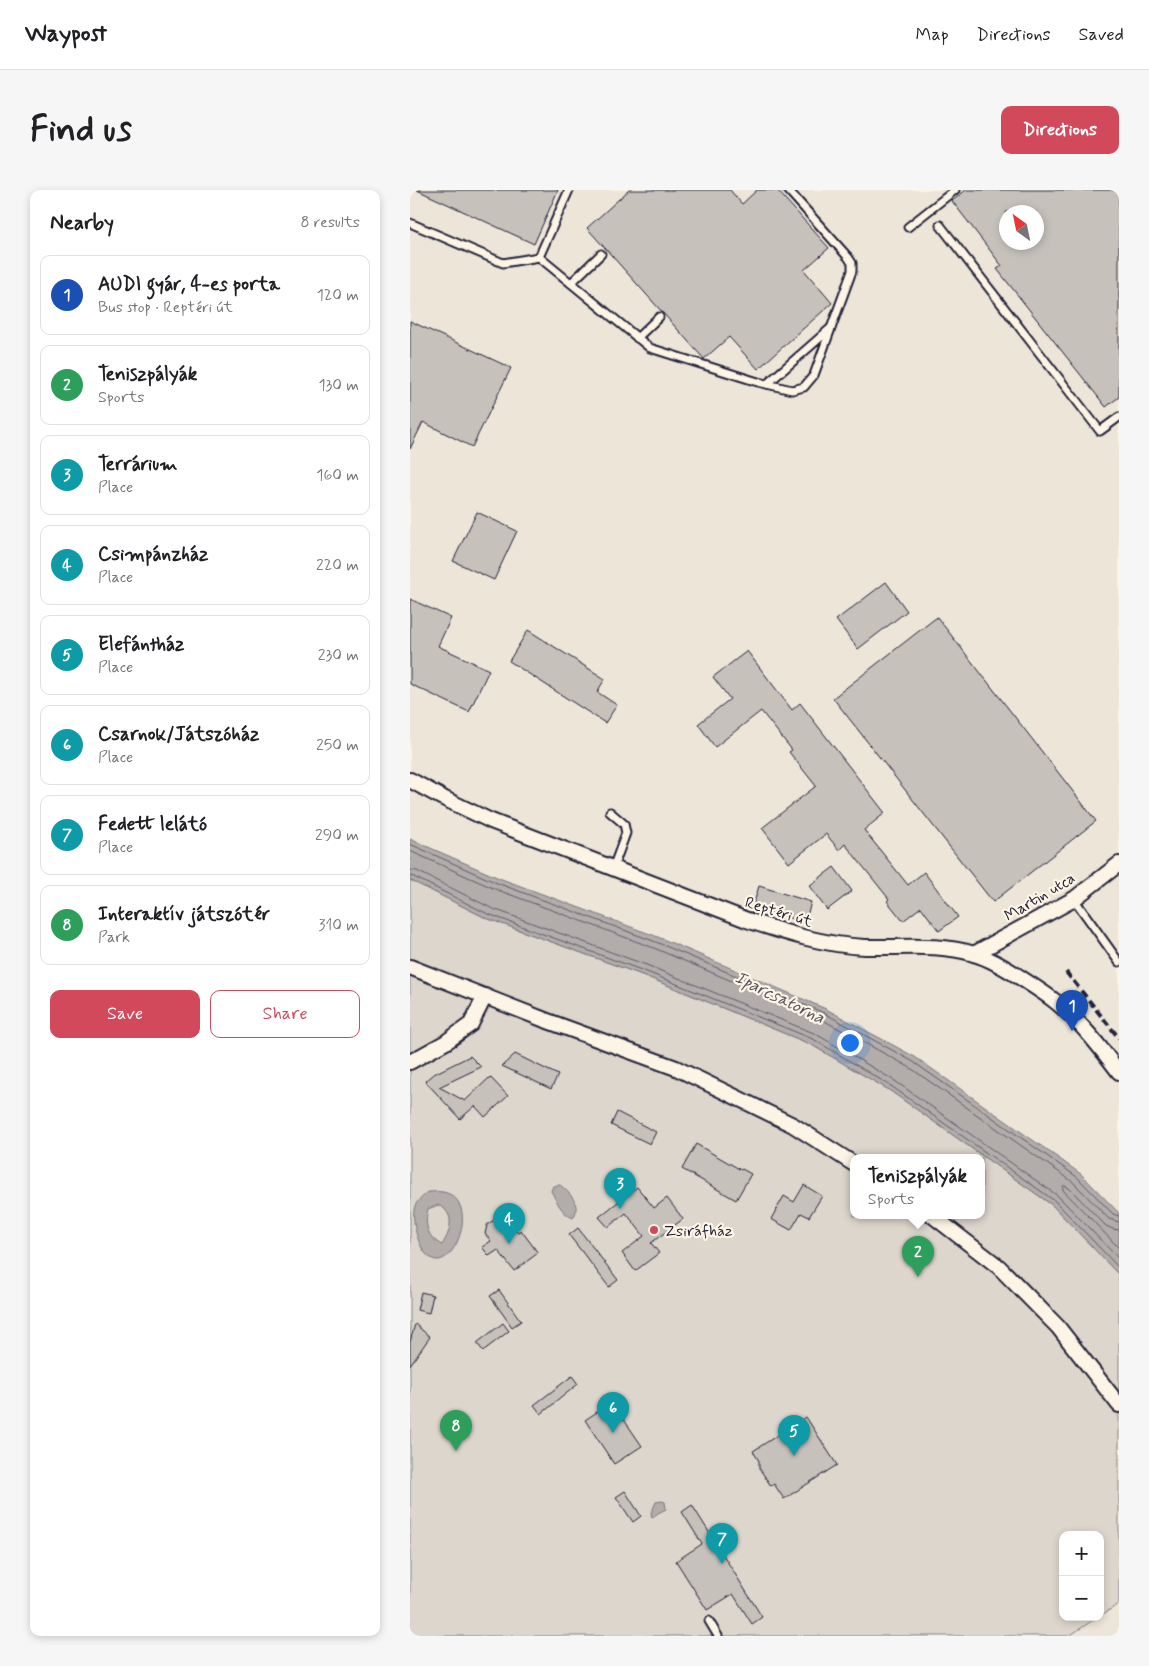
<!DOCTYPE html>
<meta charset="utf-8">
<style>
:root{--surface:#fff;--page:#f6f6f6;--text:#202124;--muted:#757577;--line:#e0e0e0;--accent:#d1495b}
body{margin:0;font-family:Mynerve,sans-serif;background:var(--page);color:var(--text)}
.controls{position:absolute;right:15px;bottom:15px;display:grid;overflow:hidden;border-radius:10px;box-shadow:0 2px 8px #0003}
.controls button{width:45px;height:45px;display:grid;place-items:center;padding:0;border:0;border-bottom:1px solid var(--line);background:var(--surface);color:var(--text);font:25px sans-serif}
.compass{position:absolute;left:589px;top:15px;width:45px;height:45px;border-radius:50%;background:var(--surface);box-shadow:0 2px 8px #0003;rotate:327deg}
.you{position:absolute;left:439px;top:852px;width:18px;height:18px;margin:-12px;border:4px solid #fff;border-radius:50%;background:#1a73e8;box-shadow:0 0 0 8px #1a73e833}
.badge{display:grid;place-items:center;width:32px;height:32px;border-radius:50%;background:var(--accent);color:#fff;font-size:16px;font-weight:700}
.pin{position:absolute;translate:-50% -41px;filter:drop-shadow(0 1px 2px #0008)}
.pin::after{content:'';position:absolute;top:26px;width:18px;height:15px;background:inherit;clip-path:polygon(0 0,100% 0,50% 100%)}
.popup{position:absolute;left:440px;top:964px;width:135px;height:65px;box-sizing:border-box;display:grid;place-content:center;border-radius:10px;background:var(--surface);filter:drop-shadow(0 1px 4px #0005);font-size:16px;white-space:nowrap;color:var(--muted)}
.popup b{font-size:19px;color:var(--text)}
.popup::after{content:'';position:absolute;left:50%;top:100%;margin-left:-10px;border:10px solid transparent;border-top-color:var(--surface)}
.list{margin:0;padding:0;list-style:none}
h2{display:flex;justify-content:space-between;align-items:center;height:65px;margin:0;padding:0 20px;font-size:21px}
h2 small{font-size:16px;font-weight:400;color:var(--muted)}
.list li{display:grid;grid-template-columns:32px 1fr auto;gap:15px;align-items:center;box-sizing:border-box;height:80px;margin:0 10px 10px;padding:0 10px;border:1px solid var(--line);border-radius:10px}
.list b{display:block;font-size:19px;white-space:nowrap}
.list p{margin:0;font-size:16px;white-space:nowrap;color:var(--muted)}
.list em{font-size:16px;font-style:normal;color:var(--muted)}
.actions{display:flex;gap:10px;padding:15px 20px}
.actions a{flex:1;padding:11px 0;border:1px solid var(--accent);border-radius:10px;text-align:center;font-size:18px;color:var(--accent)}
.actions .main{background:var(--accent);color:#fff}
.map{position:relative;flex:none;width:709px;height:1446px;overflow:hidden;border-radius:10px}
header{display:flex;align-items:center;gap:30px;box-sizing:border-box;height:70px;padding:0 25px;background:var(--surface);border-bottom:1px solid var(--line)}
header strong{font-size:24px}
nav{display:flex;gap:28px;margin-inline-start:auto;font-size:18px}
.intro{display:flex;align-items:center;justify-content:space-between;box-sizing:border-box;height:120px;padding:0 30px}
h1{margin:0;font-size:35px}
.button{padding:12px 22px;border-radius:10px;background:var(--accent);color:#fff;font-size:18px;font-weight:700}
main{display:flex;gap:30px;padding:0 30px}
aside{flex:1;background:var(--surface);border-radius:10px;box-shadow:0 2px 8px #0003}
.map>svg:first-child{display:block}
.built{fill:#ece5d8;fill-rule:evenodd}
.green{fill:#dcd6cc;stroke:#7f7c84;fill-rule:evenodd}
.water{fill:#b2adab;stroke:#78757e;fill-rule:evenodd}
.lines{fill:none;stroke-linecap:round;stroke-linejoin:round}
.shore{stroke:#5c5a68;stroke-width:1}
.building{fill:#c6c1bb;stroke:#22223b;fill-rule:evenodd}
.service-casing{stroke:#22223b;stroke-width:11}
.minor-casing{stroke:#22223b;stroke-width:18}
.service{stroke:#fcf5e5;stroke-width:7}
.minor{stroke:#fcf5e5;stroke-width:14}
.rail{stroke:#22223b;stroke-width:4;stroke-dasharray:8 4;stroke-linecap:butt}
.poi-dot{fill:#d1495b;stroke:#fcf5e5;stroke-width:2}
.labels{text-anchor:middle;stroke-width:4.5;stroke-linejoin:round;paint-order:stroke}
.street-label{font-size:16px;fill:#22223b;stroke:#fcf5e5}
.poi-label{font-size:16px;fill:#22223b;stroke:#fcf5e5;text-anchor:start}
.water-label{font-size:18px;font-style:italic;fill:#545362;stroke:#fcf5e5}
</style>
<header>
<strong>Waypost</strong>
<nav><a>Map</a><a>Directions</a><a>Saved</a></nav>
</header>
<div class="intro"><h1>Find us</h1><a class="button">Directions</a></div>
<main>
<aside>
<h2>Nearby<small>8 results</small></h2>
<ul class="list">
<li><span class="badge" style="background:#1a4fb4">1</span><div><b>AUDI gyár, 4-es porta</b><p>Bus stop · Reptéri út</p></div><em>120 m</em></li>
<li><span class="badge" style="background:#2e9e5b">2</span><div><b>Teniszpályák</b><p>Sports</p></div><em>130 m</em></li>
<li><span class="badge" style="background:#0f9aa8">3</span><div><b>Terrárium</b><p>Place</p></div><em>160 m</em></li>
<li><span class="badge" style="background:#0f9aa8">4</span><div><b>Csimpánzház</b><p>Place</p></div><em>220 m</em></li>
<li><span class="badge" style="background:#0f9aa8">5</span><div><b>Elefántház</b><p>Place</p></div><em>230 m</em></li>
<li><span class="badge" style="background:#0f9aa8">6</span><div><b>Csarnok/Játszóház</b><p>Place</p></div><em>250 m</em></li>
<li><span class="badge" style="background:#0f9aa8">7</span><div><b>Fedett lelátó</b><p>Place</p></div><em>290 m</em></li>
<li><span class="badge" style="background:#2e9e5b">8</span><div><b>Interaktív játszótér</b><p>Park</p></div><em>310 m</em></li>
</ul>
<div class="actions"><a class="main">Save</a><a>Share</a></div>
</aside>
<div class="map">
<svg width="709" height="1446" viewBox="0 0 709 1446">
<rect width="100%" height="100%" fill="#fcf5e5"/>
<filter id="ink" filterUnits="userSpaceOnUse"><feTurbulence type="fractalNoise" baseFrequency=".02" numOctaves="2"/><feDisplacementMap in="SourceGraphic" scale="10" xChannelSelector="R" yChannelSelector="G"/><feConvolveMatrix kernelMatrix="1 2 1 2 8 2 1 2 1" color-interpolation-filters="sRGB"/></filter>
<g filter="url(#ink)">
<g class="built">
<path d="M 0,0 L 709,0 L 709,1023 L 671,983 L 505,867 L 416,819 L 248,747 L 89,688 L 0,649 ZM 596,22 L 626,22 L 626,52 L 596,52 Z"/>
<polygon points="709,1414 709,1446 659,1446 690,1427"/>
</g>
<path class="green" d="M 0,690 L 76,728 L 235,786 L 400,854 L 479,900 L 642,1015 L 709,1085 L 709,1414 L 690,1426 L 690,1345 L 653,1345 L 653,1427 L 688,1427 L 659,1446 L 0,1446 ZM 444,968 L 572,968 L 572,1026 L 444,1026 Z"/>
<g class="water">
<polygon points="0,649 89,688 248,747 416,819 505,867 671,984 709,1023 709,1085 642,1015 479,900 400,854 235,786 76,728 0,690"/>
<path d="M 150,995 C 160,1003 172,1015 163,1028 C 152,1024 146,1010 141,1001 L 143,996 Z"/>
<path d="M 18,1002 C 23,1002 28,1001 33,1002 C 68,1009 49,1069 28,1070 C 10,1071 0,1030 5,1016 C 7,1011 14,1006 18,1002 ZM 28,1015 C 46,1023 41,1041 32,1055 C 17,1048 14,1033 18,1019 Z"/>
<polygon points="252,1311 255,1312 256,1319 248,1323 242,1328 241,1323 246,1312"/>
</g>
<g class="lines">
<g class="shore">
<polyline points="0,654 87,693 246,752 414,823 502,871 667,987 703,1024 709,1026"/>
<polyline points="0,661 85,699 244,758 411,829 499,877 663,992 699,1029 709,1032"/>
<polyline points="0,680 7,681 81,718 239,776 406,844 485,891 648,1006 709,1069"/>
<polyline points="0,686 4,687 78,724 237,782 403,849 481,896 645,1011 709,1078"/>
<polyline points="709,1040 703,1039 696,1036 659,998 655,996 653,996 653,1000 709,1058"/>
</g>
</g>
<g class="building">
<polygon points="7,0 148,0 124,54"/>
<polygon points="219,0 320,0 332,14 347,0 367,0 419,58 394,80 422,113 348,179 319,147 294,169 177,38"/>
<path d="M 556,0 L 709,0 L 709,207 L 696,217 L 587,79 L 592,76 L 542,11 ZM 596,22 L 626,22 L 626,52 L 596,52 Z"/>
<polygon points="0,131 101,178 62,257 13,232 0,259"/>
<polygon points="67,322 107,341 84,390 43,371"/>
<polygon points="476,392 497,421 448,459 426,430"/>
<polygon points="0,409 41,428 28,456 79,480 59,522 0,494"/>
<polygon points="527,427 686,631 583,712 423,508"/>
<polygon points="118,440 195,489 187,502 207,515 195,533 99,471"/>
<polygon points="337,461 382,520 390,513 475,623 454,640 498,695 514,682 548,727 529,741 511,717 493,731 477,711 479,709 435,654 429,660 416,644 379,673 352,638 406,596 379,562 382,560 351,521 305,557 288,534 320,509 303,487"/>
<polygon points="424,677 442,701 417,720 399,696"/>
<polygon points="349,696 401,712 395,733 343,716"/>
<polygon points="105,864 148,885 141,899 92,876"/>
<polygon points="60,866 71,877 29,897 55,911 80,887 98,906 75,927 65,916 50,929 15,891 22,885"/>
<polygon points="207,922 246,942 240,954 201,935"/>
<polygon points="286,954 331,980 332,979 341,984 326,1010 272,979"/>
<polygon points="394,995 412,1006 399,1027 391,1023 381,1040 361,1029 374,1006 384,1012"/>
<polygon points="227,997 244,1018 257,1008 273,1029 241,1053 249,1063 225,1081 212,1063 234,1046 216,1023 198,1037 189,1027"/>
<polygon points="93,1023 108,1042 111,1040 128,1063 104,1081 88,1060 79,1066 72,1057 81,1051 75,1044 77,1035"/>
<polygon points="168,1038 208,1090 199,1097 159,1045"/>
<polygon points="89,1100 111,1131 102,1137 80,1106"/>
<polygon points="11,1102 23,1105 19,1123 7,1120"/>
<polygon points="93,1133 99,1141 73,1161 67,1153"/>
<polygon points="5,1134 20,1147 0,1175 0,1152"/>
<polygon points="162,1186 168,1194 131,1224 124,1215"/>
<polygon points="202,1212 232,1256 204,1274 175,1230"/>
<polygon points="396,1227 427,1275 374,1309 364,1294 361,1296 349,1278 349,1271 343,1261"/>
<polygon points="215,1301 231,1326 223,1332 206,1307"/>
<polygon points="282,1315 352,1427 342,1434 323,1404 297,1420 266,1371 292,1354 272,1322"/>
</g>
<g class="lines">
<defs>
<g id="service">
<polyline points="0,33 93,73 129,67 159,0"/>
<polyline points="530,35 690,241 709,227"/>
<polyline points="498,37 545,0"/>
<polyline points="129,67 240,158 348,192 382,200 394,197 404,185 442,81 442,73 438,67 378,0"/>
<polyline points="161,93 191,64"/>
<polyline points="227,148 249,127"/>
<polyline points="357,194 421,138"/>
<polyline points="200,622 214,634 216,643 203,678"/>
<polyline points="664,709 709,772"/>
<polyline points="299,1431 308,1446"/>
</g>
<g id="minor">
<path d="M 0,590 L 33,608 L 81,631 L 337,730 C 376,743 414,755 455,757 C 491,758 529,753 564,764 C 582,769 599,780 614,790 C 625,797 636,804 646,812 C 670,831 690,857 709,882"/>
<polyline points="564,764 664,709 709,674"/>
<polyline points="0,777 135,830 266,878 383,935 444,974"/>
<polyline points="0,872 36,852 61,834 75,806"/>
<polyline points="523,1026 589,1077 648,1137 709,1215"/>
</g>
</defs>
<use href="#service" class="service-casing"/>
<use href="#minor" class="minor-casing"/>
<use href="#service" class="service"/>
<use href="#minor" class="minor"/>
<polyline class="rail" points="656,782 709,848"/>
</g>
</g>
<circle class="poi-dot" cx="244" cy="1040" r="5"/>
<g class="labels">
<g class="street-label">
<text transform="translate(629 706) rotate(-31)" y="6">Martin utca</text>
<text transform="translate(369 721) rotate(17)" y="6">Reptéri út</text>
</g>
<g class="poi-label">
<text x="254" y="1046">Zsiráfház</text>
</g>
<g class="water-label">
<text transform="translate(370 807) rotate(26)" y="6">Iparcsatorna</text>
</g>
</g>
</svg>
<div class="controls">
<button>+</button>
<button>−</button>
</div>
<svg class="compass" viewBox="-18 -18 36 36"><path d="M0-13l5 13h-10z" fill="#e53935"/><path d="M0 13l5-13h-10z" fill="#757577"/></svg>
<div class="you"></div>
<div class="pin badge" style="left:662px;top:841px;background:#1a4fb4">1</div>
<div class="pin badge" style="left:508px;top:1087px;background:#2e9e5b">2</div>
<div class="popup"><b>Teniszpályák</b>Sports</div>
<div class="pin badge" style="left:210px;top:1019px;background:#0f9aa8">3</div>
<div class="pin badge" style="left:99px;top:1054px;background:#0f9aa8">4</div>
<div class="pin badge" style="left:384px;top:1266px;background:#0f9aa8">5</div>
<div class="pin badge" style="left:203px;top:1243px;background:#0f9aa8">6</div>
<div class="pin badge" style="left:312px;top:1374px;background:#0f9aa8">7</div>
<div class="pin badge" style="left:46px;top:1261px;background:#2e9e5b">8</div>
</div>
</main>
